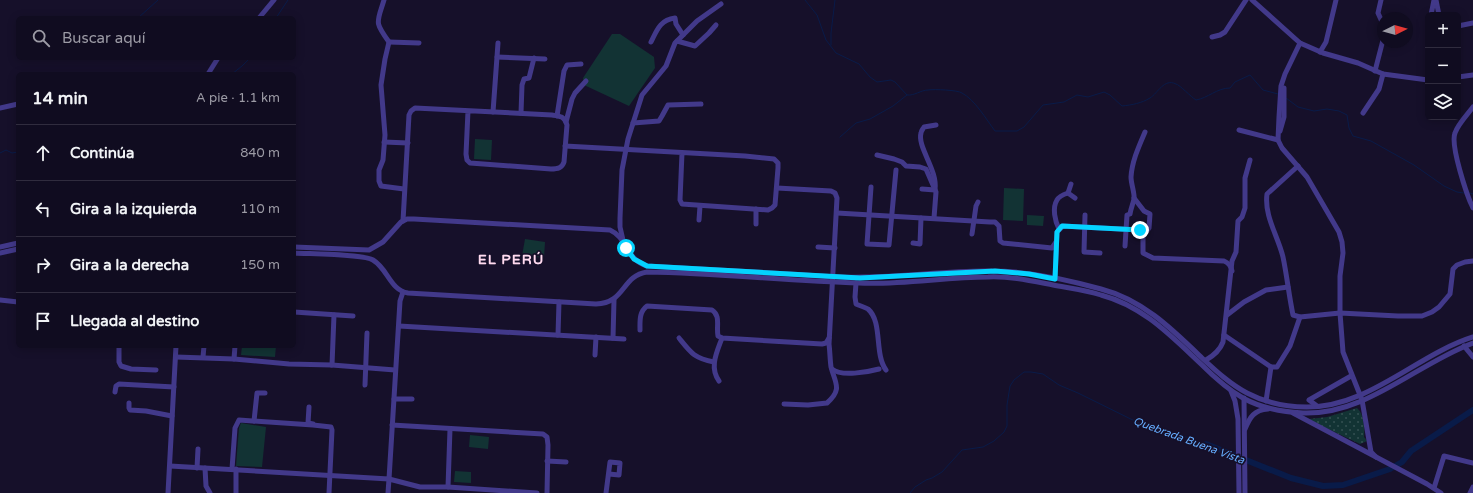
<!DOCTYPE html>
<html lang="es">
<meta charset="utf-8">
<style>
:root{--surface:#100c20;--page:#191529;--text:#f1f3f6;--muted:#9c9ba5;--line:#302c3e}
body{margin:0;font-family:"Varela Round",sans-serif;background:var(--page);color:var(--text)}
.controls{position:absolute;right:12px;top:12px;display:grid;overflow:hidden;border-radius:6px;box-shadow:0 2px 10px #0003}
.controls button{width:36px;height:36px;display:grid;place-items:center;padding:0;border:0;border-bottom:1px solid var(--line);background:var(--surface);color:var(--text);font:20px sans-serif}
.compass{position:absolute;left:1377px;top:12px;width:36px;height:36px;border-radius:50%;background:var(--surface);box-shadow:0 2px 10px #0003;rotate:85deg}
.stop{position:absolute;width:12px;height:12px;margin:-9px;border:3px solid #04d3ff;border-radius:50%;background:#fff}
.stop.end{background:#04d3ff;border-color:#fff;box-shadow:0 1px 4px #0008}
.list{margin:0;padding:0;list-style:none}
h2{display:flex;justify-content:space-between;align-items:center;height:52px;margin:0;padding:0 16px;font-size:17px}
h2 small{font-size:13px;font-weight:400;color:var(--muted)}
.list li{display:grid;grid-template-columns:26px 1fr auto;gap:12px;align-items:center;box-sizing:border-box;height:56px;padding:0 16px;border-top:1px solid var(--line)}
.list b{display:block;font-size:15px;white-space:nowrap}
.list em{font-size:13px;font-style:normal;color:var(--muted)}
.icon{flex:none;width:22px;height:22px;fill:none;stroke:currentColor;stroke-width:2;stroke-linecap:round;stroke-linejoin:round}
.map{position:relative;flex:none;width:1473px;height:493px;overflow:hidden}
.search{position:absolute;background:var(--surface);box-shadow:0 2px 10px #0003;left:16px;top:16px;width:280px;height:44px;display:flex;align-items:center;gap:10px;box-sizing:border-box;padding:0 14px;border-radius:6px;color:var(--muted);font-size:15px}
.panel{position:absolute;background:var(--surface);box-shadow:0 2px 10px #0003;left:16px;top:72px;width:280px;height:276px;border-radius:6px}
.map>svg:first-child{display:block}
.grass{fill:#123334}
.park{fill:url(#park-dots)}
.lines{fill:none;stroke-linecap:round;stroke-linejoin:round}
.stream{stroke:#091b49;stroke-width:1}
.river{stroke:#091b49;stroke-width:6}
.minor{stroke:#42398a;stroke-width:5}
.route{stroke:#04d3ff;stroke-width:5}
.labels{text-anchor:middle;stroke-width:3.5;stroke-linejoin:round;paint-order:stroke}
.water-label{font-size:11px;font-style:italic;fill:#66adff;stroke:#16102a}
.district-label{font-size:14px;font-weight:bold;letter-spacing:1px;fill:#ffdaef;stroke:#16102a}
</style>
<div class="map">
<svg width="1473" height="493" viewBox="0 0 1473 493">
<defs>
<pattern id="park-dots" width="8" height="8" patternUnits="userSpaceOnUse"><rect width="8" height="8" fill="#123334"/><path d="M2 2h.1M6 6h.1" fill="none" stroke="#345052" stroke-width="1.8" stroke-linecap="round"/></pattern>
</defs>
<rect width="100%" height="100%" fill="#16102a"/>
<g class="grass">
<polygon points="612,34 620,34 654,57 655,68 629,106 584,85 583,78"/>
<polygon points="475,139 492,140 491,160 474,159"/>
<polygon points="1004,188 1024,189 1023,221 1003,220"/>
<polygon points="1027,215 1044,216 1043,226 1027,225"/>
<polygon points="525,239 545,242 544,258 522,256"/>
<polygon points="242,346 276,346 275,357 241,355"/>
<polygon points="241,423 266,427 262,467 236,466 239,428"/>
<polygon points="470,435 489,437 488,449 469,447"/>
<polygon points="455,471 471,472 471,483 454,482"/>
</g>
<path class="park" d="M 1357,408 C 1364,414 1365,428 1364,437 L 1367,441 L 1360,444 L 1324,427 L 1309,419 L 1327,417 Z"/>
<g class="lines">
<g class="stream">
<path d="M 805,0 L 817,15 L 826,40 L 836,53 L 859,64 L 870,77 L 877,82 L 891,80 L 895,82 L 907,95 C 914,96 921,90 928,90 C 934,89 958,90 962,93 C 975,100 986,119 995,131 L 1017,131 L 1024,127 L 1043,105 L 1064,102 L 1077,95 L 1088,97 L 1104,92 L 1110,95 L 1122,106 C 1132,105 1142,103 1150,98 C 1158,93 1164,78 1176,84 C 1180,85 1191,97 1196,100 C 1208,98 1217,88 1230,88 L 1235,82 L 1250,75 L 1263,90 L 1278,94"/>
<polyline points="138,18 158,0"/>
<polyline points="276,18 288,0"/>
<polyline points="831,45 831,33 835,0"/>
<polyline points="232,74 242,66 250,58"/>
<polyline points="1286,98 1298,107 1314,111 1327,109 1339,111 1347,115 1349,128 1353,136 1371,141 1414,165 1444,186 1457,192 1464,193"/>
<polyline points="840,137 856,123 870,119 893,106 907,95"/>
<polyline points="0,153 6,150 12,153 18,152"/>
<polyline points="1470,193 1473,194"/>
<polyline points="910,493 915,487 926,480 932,478 942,472 962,450 983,447 994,441 1004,432 1007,426 1007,405 1010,386 1014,380 1024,372 1031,372 1043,374 1059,385 1078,393 1147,427 1180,435 1206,444"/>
</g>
<polyline class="river" points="1206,444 1291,478 1323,486 1343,485 1390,469 1402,462 1411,451 1473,410"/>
<g class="minor">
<path d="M 384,0 C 377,23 374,21 389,42 L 385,59 L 381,85 L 385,135 L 383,160 L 379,170 L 379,181 L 381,186 L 404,189"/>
<polyline points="1252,0 1300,43 1323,53 1358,63 1383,74 1428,80"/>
<polyline points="1381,0 1378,13 1383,24"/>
<polyline points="1436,0 1439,15"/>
<polyline points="1431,15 1434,0"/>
<polyline points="259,18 274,0"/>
<polyline points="1458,26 1473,23"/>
<polyline points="1212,37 1220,35 1225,32 1246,0"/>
<polyline points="677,41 695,46 709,33 716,25"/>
<polyline points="389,42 419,43"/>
<path d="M 651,42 C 657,30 660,20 675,18 L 676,24 L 683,35"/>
<polyline points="1300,43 1285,74 1281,86 1279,117 1278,140 1282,148 1307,177 1339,232 1342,242 1343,253 1340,276 1340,313 1343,352 1362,400 1371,452 1376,457"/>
<polyline points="1320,52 1326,42 1336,0"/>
<polyline points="497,57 545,59"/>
<polyline points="1375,71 1383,40"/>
<polyline points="208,74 218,58"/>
<polyline points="1458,77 1473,75"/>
<path d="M 1473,107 C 1467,115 1458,124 1455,133 C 1450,145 1467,196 1473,208"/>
<polyline points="0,108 18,104"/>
<polyline points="493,112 498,43"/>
<polyline points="521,113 522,85 524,79 529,78 534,58"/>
<polyline points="1363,113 1379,89 1383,74"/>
<polyline points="557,116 564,71 567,65 581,64"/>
<polyline points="566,122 572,99 575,93 586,81"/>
<polyline points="633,123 659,121 662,116 668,105 701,104"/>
<polyline points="1239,130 1278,140"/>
<polyline points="1280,131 1284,117 1284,88"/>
<polyline points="384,142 408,143"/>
<polyline points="565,146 745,156 774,159 778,163 778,168 775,205 772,208 768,210 682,204 680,200 682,153"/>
<polyline points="877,155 894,159 902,162 906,166 920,167 926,169 936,192 934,218"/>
<path d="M 1298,166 L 1267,194 C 1264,216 1278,236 1283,257 C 1287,276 1289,296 1293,315 L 1300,317 L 1340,313 L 1398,316 L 1422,316 L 1432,312 L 1439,307 L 1450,294 L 1453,269 L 1457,265 L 1465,262 L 1473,261"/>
<polyline points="871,187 867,244 889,245 896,170"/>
<path d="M 777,188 L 831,191 L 835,193 L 837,198 L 829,344 C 830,352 830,360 831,367 C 835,383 843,389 827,403 L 808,405 L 784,404"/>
<path d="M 922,189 L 935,190 C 938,170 917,147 921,133 C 921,131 923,129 924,127 L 936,125"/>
<polyline points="1068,193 1075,198"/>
<polyline points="1134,198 1144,211 1150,214 1149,228 1143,236"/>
<polyline points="837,213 990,222 995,222 999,226 1000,241 1003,243 1052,248 1056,242"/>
<polyline points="1085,215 1084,252 1100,253"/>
<polyline points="699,220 700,206"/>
<path d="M 403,221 L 409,115 L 411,111 L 415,108 L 552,115 C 560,116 564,116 567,125 L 564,162 C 562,168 558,169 551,169 L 470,163 L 467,160 L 466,154 L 468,111"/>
<polyline points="756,224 756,209"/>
<path d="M 1059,229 C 1055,221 1052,208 1057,200 C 1059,196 1065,194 1068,193 L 1071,184"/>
<polyline points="972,234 976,206 978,202"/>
<polyline points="623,240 620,227 620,218 622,170 628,139 642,95 666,66 675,43 697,21 721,4"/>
<polyline points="913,243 920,244 921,218"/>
<path d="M 1125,246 L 1127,215 L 1130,214 C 1131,208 1133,204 1134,199 C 1135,194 1131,184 1131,177 C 1132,161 1139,146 1145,132"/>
<polyline points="0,247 18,243"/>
<path d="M 294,247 L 369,250 L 383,242 L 401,222 L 407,219 L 414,219 L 610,230 C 628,238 626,260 647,266 C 694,269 741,271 789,274 C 813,275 839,278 864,277 C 907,277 949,270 992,271 C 1026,271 1069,280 1101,289 C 1143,300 1172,329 1202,358 C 1216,371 1230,384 1247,393 C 1266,403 1287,407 1307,407 C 1370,407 1416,355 1473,337"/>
<polyline points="818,247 835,248"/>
<polyline points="0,253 18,249"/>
<path d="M 294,253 C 309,254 363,254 373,260 C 388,269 390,290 408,293 L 596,304 C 626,303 621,276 647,272 C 718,273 788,281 859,283 C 902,285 945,277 988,277 C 1010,276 1032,281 1053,285 C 1069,288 1086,290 1101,295 C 1143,306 1171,336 1202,365 C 1214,377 1227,389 1243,398 C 1261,408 1282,412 1303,413 C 1367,415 1416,364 1473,343"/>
<path d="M 1055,279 L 1057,232 L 1063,226 L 1140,230 L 1143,236 L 1143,253 L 1153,258 L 1224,261 C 1229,263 1231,266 1232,271"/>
<path d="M 856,283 L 855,297 L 856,304 C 860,306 865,307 868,309 C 883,322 874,354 886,370"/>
<polyline points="0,300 18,302"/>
<polyline points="294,312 353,316"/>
<polyline points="1227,315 1244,302 1266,290 1288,287"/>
<polyline points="399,326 624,339"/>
<path d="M 640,330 C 640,321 639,312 647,306 L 712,310 C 721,316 716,326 718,336 L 722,338 L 822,344 L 826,343 L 829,338"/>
<polyline points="558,335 559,302"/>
<polyline points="1224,335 1271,367"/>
<polyline points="613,338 614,300"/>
<path d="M 679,338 C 691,353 694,358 714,362"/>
<polyline points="119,346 119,362 121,366 131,369 156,370"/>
<polyline points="1464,346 1473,357"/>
<polyline points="595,355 596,337"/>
<polyline points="176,357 234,359 289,364 332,365 395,370"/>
<polyline points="203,357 204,346"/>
<polyline points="234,359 235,346"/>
<path d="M 1206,360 C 1213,356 1220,350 1223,342 L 1232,261 L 1236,252 L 1238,221 L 1242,217 L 1245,208 L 1245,178 L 1250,160"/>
<polyline points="332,365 334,315"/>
<path d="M 832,369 C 841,377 868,372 879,369"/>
<path d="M 719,381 C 709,367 717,352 722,338"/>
<polyline points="365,385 367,333"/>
<polyline points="1231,391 1235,401 1238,419 1239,493"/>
<polyline points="115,392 116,386 119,384 174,387"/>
<polyline points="1244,398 1245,493"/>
<polyline points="394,399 412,399"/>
<polyline points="1266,401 1271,367 1277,367 1290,346 1300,317"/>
<polyline points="129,403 129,408 130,410 146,411 172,416"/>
<polyline points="1317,406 1309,400 1351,376"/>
<polyline points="309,407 308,423 313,424"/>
<polyline points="1293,413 1427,484 1441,493"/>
<polyline points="254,421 257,393 265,393"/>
<polyline points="392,425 543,434 547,437 548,445 547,493"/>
<polyline points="450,429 448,487 537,493"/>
<path d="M 1245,429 C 1250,417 1254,410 1268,409"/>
<polyline points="547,461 566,462"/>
<polyline points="170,466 389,479 400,301 403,292"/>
<polyline points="197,468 198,449"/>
<polyline points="205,468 206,486 210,493"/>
<polyline points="232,469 235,428 239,420 313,425 331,427 332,430 329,493"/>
<polyline points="1434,488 1444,456 1473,463"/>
<polyline points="168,493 176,346"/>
<polyline points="236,493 236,469"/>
<polyline points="388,493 389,479 420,487 448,487"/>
<polyline points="606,493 610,462 620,463 619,475 609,474"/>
<polyline points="1470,493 1473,487"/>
</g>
</g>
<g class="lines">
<polyline class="route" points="626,248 634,259 647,266 860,278 995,271 1029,274 1055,279 1057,232 1062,226 1140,230"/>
</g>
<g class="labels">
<g class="water-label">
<text transform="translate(1189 440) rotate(20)" y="4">Quebrada Buena Vista</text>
</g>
<g class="district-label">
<text x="511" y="264">EL PERÚ</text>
</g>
</g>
</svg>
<div class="controls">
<button>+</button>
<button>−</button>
<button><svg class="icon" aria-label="layers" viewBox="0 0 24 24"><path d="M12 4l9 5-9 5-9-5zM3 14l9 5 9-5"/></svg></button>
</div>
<svg class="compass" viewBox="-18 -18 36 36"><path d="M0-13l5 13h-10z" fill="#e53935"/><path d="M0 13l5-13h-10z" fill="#9c9ba5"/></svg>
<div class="stop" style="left:626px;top:248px"></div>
<div class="stop end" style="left:1140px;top:230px"></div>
<div class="search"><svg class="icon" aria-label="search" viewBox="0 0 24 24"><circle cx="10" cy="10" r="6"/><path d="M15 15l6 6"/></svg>Buscar aquí</div>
<section class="panel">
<h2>14 min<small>A pie · 1.1 km</small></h2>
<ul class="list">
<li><svg class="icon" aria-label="ahead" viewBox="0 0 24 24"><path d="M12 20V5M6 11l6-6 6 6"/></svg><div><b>Continúa</b></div><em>840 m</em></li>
<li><svg class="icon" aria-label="left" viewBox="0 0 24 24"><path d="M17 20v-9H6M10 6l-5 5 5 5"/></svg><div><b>Gira a la izquierda</b></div><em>110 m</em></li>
<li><svg class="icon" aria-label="right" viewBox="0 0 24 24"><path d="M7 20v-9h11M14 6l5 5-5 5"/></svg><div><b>Gira a la derecha</b></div><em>150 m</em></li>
<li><svg class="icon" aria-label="arrive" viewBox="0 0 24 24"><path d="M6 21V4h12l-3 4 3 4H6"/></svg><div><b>Llegada al destino</b></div></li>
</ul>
</section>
</div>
